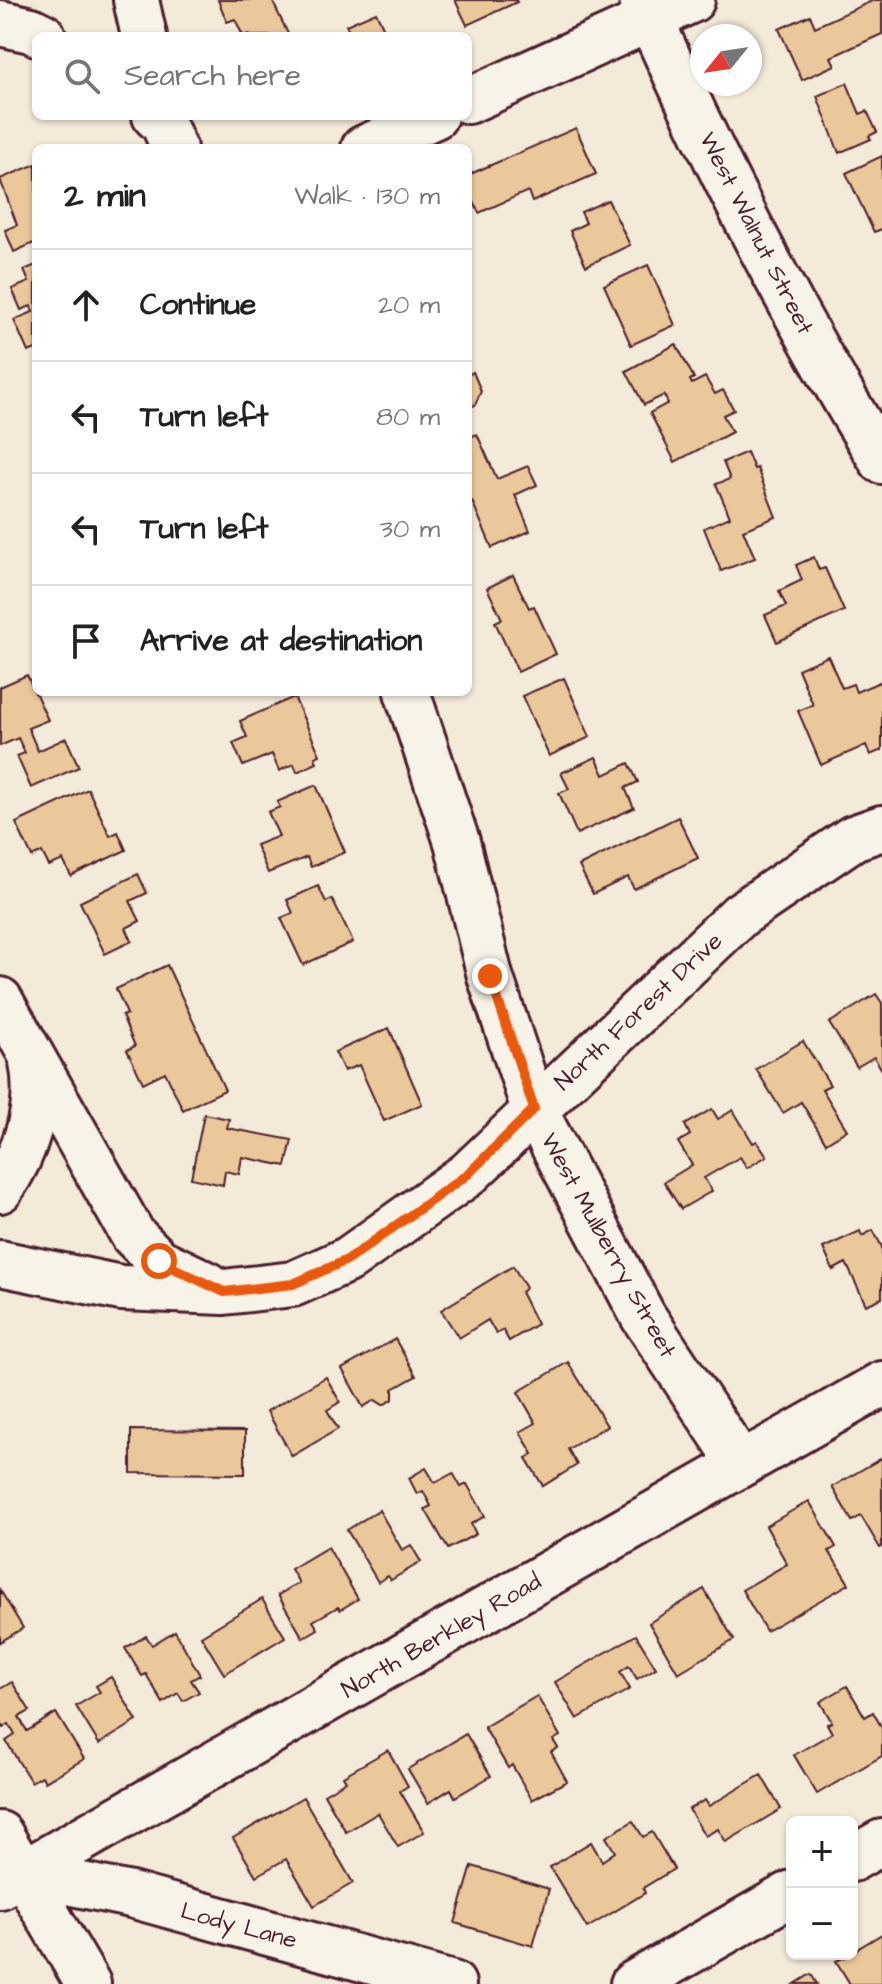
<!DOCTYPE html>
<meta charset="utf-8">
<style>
:root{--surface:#fff;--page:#f2f2f2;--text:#222;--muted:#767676;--line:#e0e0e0}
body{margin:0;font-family:"Architects Daughter",sans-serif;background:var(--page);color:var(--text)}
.controls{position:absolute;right:24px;bottom:24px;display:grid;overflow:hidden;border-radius:12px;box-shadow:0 2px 6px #0004}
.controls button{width:72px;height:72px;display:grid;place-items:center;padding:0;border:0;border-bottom:2px solid var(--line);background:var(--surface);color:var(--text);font:40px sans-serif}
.compass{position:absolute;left:690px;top:24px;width:72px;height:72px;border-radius:50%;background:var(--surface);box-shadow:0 2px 6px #0004;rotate:240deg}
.stop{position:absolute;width:24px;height:24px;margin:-18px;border:6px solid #ea580c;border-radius:50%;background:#fff}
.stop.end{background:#ea580c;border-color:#fff;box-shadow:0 2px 8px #0008}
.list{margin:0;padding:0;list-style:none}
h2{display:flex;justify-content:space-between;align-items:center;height:104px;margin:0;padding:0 32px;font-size:34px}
h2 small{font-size:26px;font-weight:400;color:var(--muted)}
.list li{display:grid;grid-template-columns:52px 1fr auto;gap:24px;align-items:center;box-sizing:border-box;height:112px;padding:0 32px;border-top:2px solid var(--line)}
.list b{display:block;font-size:30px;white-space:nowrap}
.list em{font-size:26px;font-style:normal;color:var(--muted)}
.icon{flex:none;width:44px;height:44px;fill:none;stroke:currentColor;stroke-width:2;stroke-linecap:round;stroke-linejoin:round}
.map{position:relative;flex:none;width:882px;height:1984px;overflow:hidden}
.search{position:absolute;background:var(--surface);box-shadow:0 2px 6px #0004;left:32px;top:32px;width:440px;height:88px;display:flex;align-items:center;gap:20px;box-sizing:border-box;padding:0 28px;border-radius:12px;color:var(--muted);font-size:30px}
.panel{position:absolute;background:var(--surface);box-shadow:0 2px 6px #0004;left:32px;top:144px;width:440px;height:552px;border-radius:12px}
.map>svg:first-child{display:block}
.building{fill:#eac89b;stroke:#4a1f2b;stroke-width:2}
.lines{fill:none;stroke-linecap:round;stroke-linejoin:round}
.minor-casing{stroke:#4a1f2b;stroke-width:50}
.minor{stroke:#f7f3e8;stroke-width:44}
.route{stroke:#ea580c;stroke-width:10}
.labels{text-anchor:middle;stroke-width:6;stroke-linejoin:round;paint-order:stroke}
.street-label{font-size:24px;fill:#4a1f2b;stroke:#f7f3e8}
</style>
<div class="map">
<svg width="882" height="1984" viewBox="0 0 882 1984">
<rect width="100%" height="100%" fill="#f4ead9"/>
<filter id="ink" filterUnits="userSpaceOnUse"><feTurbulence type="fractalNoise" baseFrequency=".0125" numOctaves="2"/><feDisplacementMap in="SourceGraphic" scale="16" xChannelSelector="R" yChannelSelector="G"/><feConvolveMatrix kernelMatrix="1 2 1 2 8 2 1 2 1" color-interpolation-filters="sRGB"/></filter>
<g filter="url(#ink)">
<g class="building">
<polygon points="218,0 272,0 289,36 250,36 249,34 243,36 235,19 227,22"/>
<polygon points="455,0 516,0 517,2 467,25"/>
<polygon points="874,0 882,0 882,34 831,57 835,65 802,80 779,29 810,15 815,27"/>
<polygon points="376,12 387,36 351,36 346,25"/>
<polygon points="847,83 860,114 867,111 877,132 869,136 871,139 839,153 817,96"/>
<polygon points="576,128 596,174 532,202 528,191 479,213 468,189 468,175"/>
<polygon points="882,156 882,229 874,232 846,173"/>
<polygon points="36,164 36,242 14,252 5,230 17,225 0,179"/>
<polygon points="608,200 630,245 586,266 570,231 586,223 581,212"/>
<polygon points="36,265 36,349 28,352 14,320 33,312 31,306 21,310 12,289 29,282 24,270"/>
<polygon points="648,265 675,325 631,345 604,285"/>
<polygon points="676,344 694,378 690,380 692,384 705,377 715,394 723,390 734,410 723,415 732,432 675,462 650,413 668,403 664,395 644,405 626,371"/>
<polygon points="473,372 481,391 475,405 468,408 468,375"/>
<polygon points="477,434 497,479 528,466 537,485 515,495 530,531 492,548 472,501 468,503 468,438"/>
<polygon points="747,452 754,469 757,468 776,517 743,530 755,558 721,571 704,528 730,517 716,484 730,479 723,462"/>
<polygon points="814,557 819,570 825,568 844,611 777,642 765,615 786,606 779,591 802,580 796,565"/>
<polygon points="513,575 529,608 534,606 556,654 518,672 495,622 502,619 487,588"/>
<polygon points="828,656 842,688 853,684 856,692 882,681 882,750 870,755 866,745 821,765 798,711 813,705 798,669"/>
<polygon points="27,675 48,720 28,728 38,751 66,738 79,767 31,788 17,756 25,753 18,738 0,746 0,687"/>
<polygon points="564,678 590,737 549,756 522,696"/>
<polygon points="294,697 320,755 315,757 317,763 297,772 294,764 279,771 272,754 243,766 233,743 247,737 240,721"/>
<polygon points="596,757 604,775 629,763 638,782 625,788 634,808 577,834 559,793 569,789 561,773"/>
<polygon points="316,785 345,852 311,867 307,857 268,873 256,845 279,836 268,812 280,807 277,802"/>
<polygon points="88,789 110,836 118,832 126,850 71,876 63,860 49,866 42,852 32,857 16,823"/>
<polygon points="678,817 698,858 634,889 628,877 593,894 579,866"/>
<polygon points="138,874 147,893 130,901 140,921 126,928 132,941 105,954 80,902"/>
<polygon points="318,886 326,902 332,899 353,942 303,965 281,918 293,913 287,900"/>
<polygon points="167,965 225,1090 183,1110 165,1072 143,1083 127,1050 135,1046 122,1016 127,1014 116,989"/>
<polygon points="876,994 882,1003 882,1070 874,1057 857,1067 829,1023"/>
<polygon points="389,1028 422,1104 384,1121 359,1065 344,1071 335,1052"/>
<polygon points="803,1041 830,1085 822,1089 847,1130 826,1143 801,1102 783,1113 756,1069"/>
<polygon points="712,1109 718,1119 733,1110 753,1143 757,1141 767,1156 747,1168 740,1157 704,1178 712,1191 681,1209 664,1182 692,1165 678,1142 690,1135 685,1125"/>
<polygon points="204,1114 229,1119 227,1128 292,1140 286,1166 242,1157 239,1174 225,1171 223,1185 191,1178"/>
<polygon points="873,1230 882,1247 882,1298 866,1305 846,1263 833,1270 823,1248 860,1231 862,1236"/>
<polygon points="513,1266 526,1288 521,1292 537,1324 509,1341 503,1330 496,1334 488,1320 459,1338 441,1310"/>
<polygon points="395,1339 416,1376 393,1389 393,1399 383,1405 375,1400 363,1407 342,1369"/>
<polygon points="568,1362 607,1426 568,1449 577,1465 543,1486 526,1458 533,1454 520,1432 536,1423 518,1392"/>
<polygon points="326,1377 340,1402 327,1410 338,1429 292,1456 267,1411"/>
<polygon points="131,1430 245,1431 245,1474 131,1473"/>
<polygon points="882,1458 882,1547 880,1548 861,1516 852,1521 832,1487"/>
<polygon points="426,1468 435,1483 453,1473 461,1487 467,1484 485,1516 471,1524 476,1534 448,1549 425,1509 431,1506 423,1491 417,1494 409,1478"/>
<polygon points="809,1501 836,1547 829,1551 849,1584 766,1631 742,1590 787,1564 766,1526"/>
<polygon points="379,1510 402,1550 411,1545 421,1562 391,1580 388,1576 378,1582 347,1530"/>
<polygon points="328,1547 358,1599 340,1610 338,1607 313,1621 318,1629 303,1638 278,1595 299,1583 291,1569"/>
<polygon points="704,1589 734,1640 678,1673 649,1623"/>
<polygon points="0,1590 23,1628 0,1642"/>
<polygon points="262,1599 285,1637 224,1674 201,1636"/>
<polygon points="175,1631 200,1675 191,1680 199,1692 183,1701 178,1693 163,1703 146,1674 142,1676 125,1648 146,1636 152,1645"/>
<polygon points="636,1635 656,1668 637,1679 629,1666 620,1672 630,1689 577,1719 555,1682"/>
<polygon points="111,1677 137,1721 99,1744 76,1706 100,1692 96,1686"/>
<polygon points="12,1682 30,1711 19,1717 27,1731 56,1713 84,1759 45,1782 42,1776 31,1782 6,1741 15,1735 9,1724 3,1728 0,1722 0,1689"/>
<polygon points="847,1686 865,1717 873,1712 882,1728 882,1756 817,1794 794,1755 832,1733 827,1724 832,1722 820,1702"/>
<polygon points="537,1696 560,1736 553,1740 558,1748 551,1752 567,1781 532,1800 512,1765 508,1768 484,1727"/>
<polygon points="466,1734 491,1776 455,1797 451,1789 428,1803 408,1769"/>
<polygon points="388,1750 408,1786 400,1791 424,1832 398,1847 378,1813 346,1832 324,1794 346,1781 343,1776"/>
<polygon points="761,1775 781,1809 726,1842 718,1829 705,1836 689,1809 705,1800 709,1806"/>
<polygon points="303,1797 353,1883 314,1906 286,1859 256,1876 233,1838"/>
<polygon points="633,1821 643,1837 652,1832 674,1869 643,1888 645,1893 587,1928 550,1867 591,1842 602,1861 615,1852 606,1837"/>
<polygon points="472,1866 549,1889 533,1946 455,1923"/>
<polygon points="882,1934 882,1984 850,1984 836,1961 852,1954 852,1952"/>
<polygon points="811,1974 817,1984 795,1984"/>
</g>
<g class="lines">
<defs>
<g id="minor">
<polyline points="136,0 144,36"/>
<path d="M 642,0 C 712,158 791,314 882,461"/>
<polyline points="0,23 31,30 43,36"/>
<polyline points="468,101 692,0"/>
<polyline points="155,116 163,123 174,148"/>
<polyline points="364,148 435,116"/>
<polyline points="407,692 457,842 490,976 534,1109 643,1316 741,1464"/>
<polyline points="0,1000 133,1235 159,1261 209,1285"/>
<path d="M 0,1190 C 26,1153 41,1107 32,1062"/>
<polyline points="0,1263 121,1288 224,1292 293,1284 349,1259 468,1174 740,915 853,838 882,828"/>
<polyline points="0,1834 88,1984"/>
<polyline points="852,1859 882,1842"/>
<polyline points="23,1873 131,1895 453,1984"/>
<polyline points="0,1886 882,1384"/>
<polyline points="633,1984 792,1893"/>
</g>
</defs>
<use href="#minor" class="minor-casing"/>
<use href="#minor" class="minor"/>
</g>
</g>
<g class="lines" filter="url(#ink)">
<polyline class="route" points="159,1261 224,1292 293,1284 349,1259 468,1174 534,1109 490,976"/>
</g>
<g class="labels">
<g class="street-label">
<text transform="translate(757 233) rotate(63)" y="8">West Walnut Street</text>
<text transform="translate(638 1011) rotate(-43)" y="8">North Forest Drive</text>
<text transform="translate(609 1245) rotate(61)" y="8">West Mulberry Street</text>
<text transform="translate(441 1635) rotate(-30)" y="8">North Berkley Road</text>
<text transform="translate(239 1925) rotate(15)" y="8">Lody Lane</text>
</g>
</g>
</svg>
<div class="controls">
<button>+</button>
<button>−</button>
</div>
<svg class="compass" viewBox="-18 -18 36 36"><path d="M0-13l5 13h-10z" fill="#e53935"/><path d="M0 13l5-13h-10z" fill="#767676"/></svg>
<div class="stop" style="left:159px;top:1261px"></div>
<div class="stop end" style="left:490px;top:976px"></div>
<div class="search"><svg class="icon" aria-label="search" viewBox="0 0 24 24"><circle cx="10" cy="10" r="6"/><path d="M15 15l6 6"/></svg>Search here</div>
<section class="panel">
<h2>2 min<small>Walk · 130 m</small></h2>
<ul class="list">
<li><svg class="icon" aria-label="ahead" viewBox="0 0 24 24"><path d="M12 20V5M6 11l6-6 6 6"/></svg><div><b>Continue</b></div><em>20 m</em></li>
<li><svg class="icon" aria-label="left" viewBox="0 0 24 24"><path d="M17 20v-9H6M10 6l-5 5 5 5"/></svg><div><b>Turn left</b></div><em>80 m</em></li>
<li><svg class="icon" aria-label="left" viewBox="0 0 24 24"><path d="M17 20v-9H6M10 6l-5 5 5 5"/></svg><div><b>Turn left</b></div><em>30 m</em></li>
<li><svg class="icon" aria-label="arrive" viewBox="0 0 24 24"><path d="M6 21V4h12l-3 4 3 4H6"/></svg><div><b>Arrive at destination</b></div></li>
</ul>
</section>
</div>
